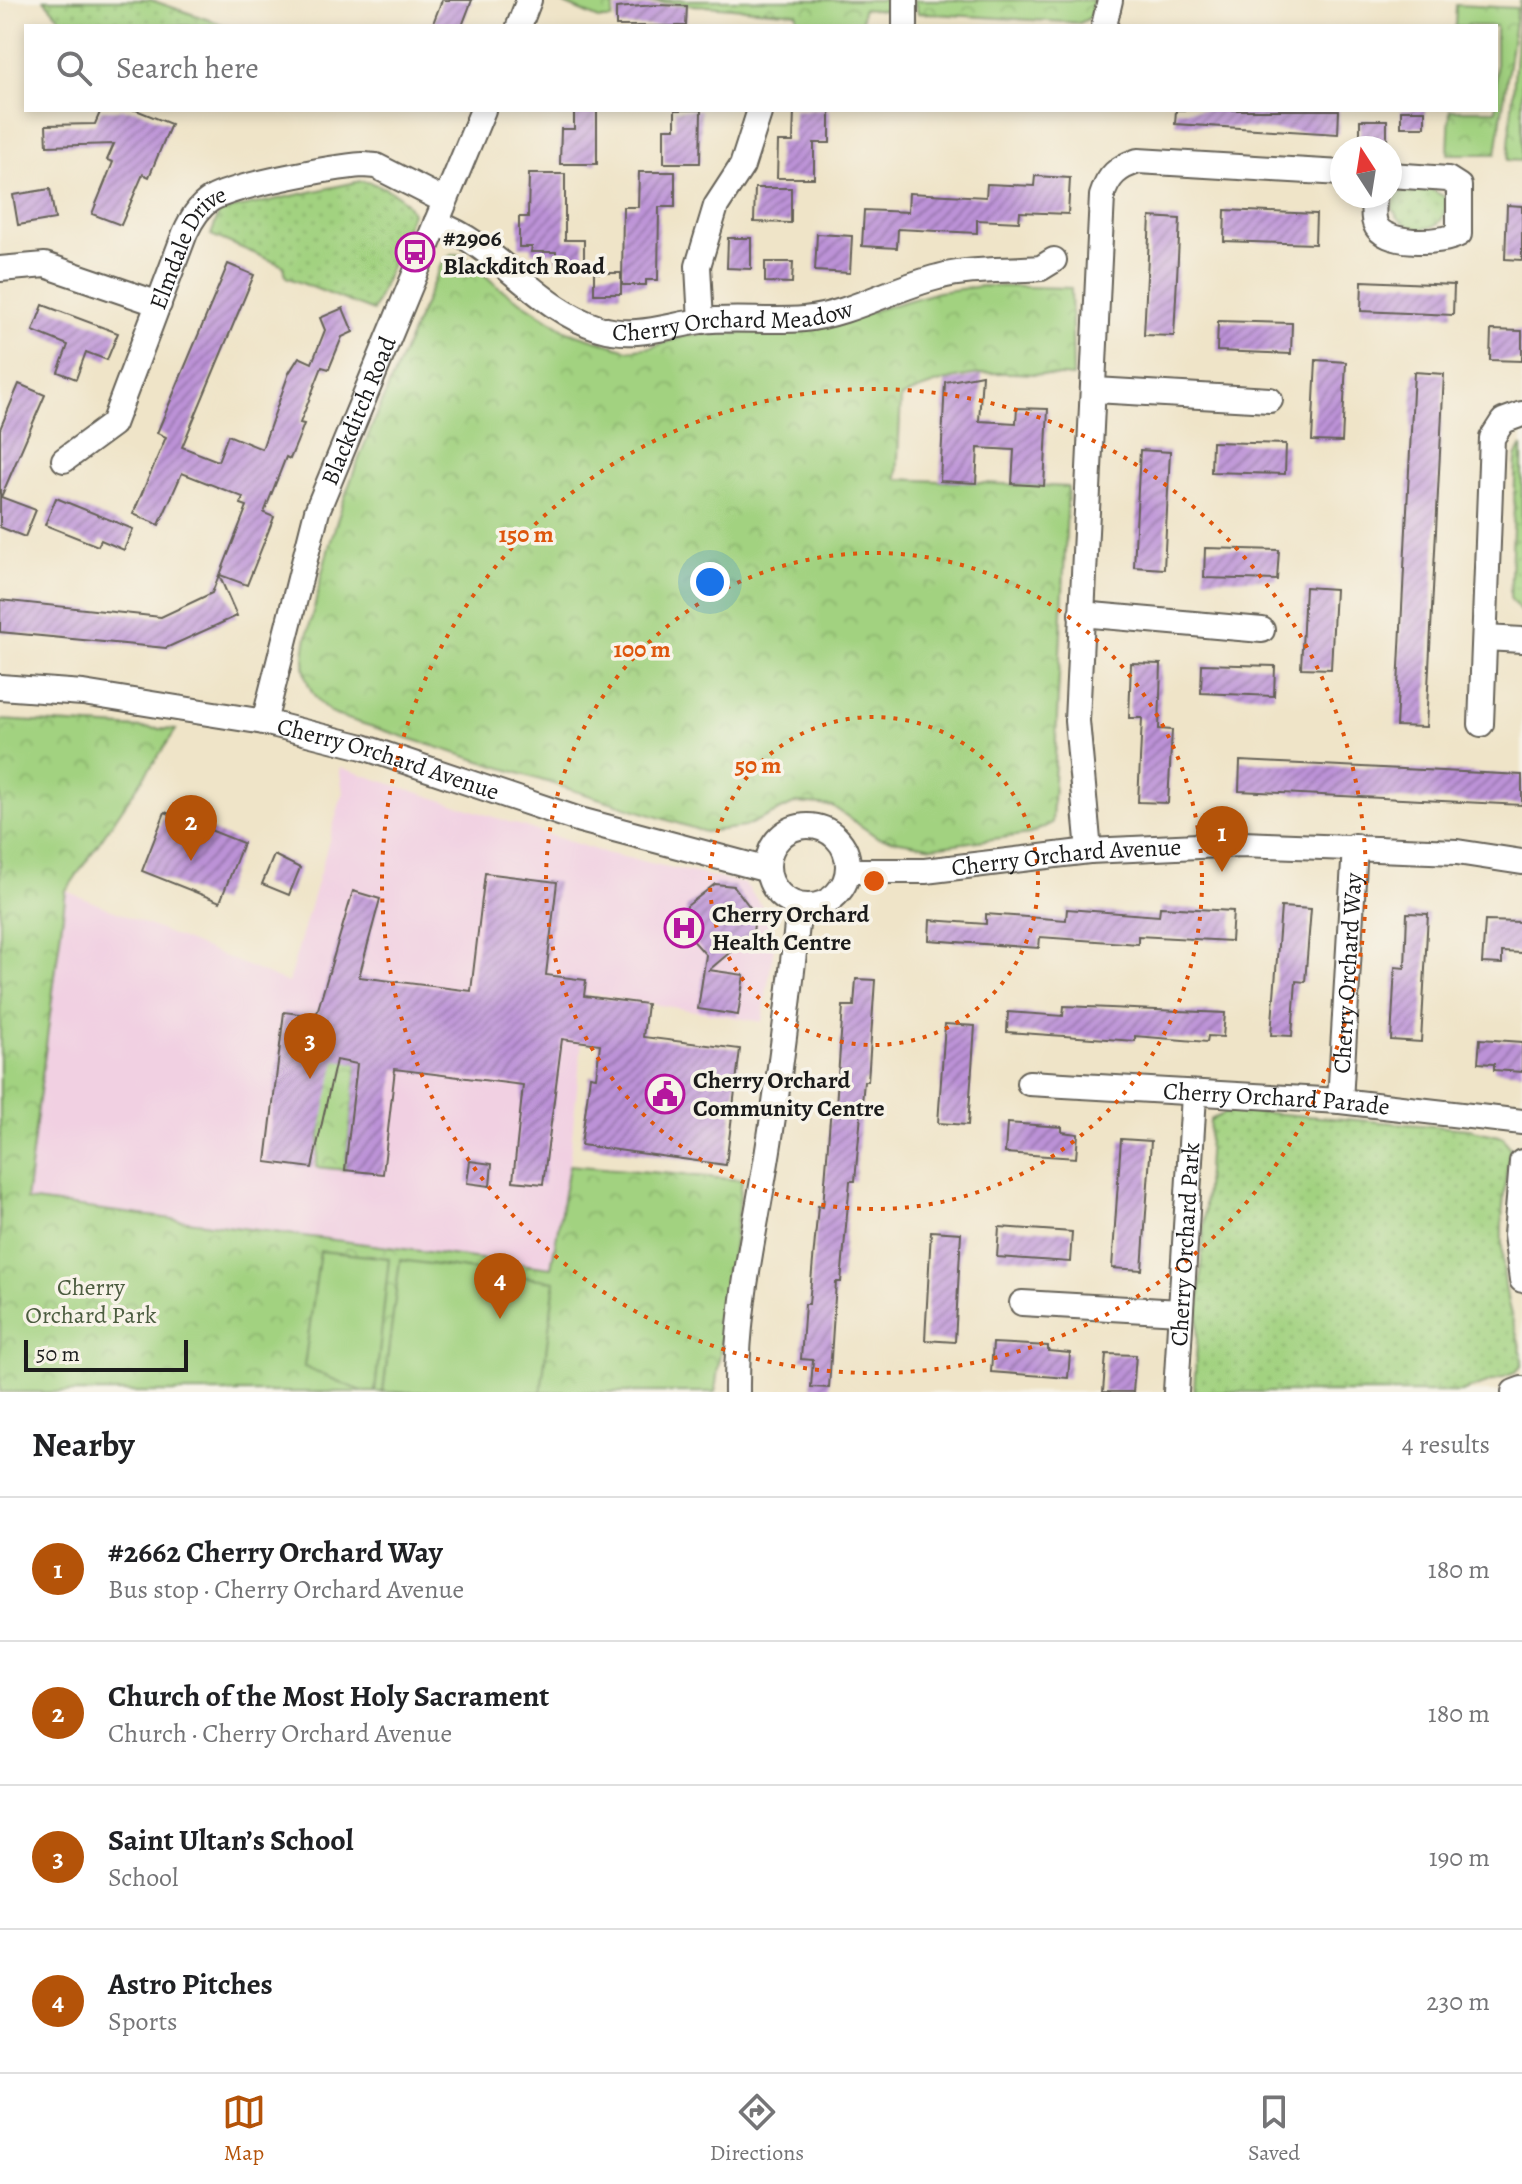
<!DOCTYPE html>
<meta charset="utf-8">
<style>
:root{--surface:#fff;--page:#f6f6f6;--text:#202124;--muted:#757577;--line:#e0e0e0;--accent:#b45309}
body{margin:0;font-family:Alegreya,serif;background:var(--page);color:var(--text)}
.compass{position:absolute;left:1330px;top:136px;width:72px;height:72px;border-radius:50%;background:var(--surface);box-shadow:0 4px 12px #0003;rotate:348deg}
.scale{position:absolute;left:24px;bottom:20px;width:164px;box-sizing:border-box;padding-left:8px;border:4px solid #1c1c1c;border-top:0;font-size:22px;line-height:28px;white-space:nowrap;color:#1c1c1c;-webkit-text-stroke:6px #f7f3e8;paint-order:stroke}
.you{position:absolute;left:710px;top:582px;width:28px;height:28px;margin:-20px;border:6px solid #fff;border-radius:50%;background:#1a73e8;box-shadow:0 0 0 12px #1a73e833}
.badge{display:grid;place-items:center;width:52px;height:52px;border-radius:50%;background:var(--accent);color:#fff;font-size:26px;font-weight:700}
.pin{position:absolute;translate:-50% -66px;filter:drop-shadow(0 2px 4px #0008)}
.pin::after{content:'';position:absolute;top:42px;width:28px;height:24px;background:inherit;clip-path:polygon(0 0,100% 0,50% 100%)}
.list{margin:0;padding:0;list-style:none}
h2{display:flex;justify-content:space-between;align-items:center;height:104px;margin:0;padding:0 32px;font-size:34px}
h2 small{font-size:26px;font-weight:400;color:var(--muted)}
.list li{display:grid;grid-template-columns:52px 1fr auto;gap:24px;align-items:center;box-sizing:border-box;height:144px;padding:0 32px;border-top:2px solid var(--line)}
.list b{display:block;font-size:30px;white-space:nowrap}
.list p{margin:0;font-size:26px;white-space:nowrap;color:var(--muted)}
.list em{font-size:26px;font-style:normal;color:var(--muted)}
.icon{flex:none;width:44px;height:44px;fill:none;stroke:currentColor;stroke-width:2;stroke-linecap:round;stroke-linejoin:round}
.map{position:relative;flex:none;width:1522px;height:1392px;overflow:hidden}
.search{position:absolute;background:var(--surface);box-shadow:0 4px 12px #0003;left:24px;right:24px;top:24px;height:88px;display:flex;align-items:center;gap:20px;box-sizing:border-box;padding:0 28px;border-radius:0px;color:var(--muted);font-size:30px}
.sheet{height:680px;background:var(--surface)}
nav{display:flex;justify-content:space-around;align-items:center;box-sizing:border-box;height:112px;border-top:2px solid var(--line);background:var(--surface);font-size:22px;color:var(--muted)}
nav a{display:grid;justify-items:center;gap:4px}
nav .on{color:var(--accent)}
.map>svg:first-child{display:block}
.built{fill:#f1d0e2}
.grass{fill:url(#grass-dots);stroke:#5f774e;stroke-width:2}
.park{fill:url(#park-crowns);stroke:#5f774e;stroke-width:2}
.pitch{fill:#a2d280;stroke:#5f774e;stroke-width:2}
.building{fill:url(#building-hatch)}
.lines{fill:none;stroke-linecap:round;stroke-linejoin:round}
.minor-casing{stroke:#666258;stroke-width:28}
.minor{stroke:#fff;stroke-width:24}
.ring{fill:none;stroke:#de560d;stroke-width:4;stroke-dasharray:4 8}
.labels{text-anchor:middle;stroke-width:7;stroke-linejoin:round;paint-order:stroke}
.poi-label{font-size:24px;font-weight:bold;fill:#1c1c1c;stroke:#f7f3e8;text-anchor:start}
.street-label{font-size:24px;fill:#1c1c1c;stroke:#f7f3e8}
.park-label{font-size:24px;fill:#4b5c3f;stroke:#f7f3e8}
.centre{fill:#de560d;stroke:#f7f3e8;stroke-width:4}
.ring-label{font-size:24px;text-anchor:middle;font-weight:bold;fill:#de560d;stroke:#f7f3e8;stroke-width:7;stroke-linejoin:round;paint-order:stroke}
</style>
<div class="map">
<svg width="1522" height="1392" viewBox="0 0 1522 1392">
<defs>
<pattern id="grass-dots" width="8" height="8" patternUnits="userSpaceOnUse" patternTransform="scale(2)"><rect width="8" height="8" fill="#a2d280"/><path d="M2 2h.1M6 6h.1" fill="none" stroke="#8bb46e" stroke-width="1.8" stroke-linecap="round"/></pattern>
<pattern id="park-crowns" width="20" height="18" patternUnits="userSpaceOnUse" patternTransform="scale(2)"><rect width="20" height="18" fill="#a2d280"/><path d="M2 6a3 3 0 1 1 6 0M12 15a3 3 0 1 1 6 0" fill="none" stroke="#8bb46e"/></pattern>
<pattern id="building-hatch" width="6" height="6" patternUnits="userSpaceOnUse" patternTransform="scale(2)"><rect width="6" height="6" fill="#bc92d7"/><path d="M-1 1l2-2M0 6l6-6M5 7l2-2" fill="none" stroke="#9876ae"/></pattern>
</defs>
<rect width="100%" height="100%" fill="#f7f3e8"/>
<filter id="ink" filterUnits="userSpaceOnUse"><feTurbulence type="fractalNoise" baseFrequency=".0125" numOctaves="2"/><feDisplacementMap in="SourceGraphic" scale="16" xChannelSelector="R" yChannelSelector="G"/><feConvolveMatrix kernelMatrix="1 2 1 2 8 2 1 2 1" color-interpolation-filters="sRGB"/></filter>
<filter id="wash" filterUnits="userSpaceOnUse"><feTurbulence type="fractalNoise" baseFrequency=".006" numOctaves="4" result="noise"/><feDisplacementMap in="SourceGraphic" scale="32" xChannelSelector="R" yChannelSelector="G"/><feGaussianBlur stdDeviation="1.8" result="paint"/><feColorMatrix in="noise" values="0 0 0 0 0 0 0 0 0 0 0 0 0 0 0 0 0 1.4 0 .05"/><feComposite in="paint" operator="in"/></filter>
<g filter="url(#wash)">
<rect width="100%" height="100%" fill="#efe4c8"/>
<polygon class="built" points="339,767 605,853 745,884 769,916 775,940 762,1022 587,993 569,1165 552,1268 26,1200 66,891 288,983 343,792"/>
<g class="grass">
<polygon points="44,0 151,0 227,26 67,26"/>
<path d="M 361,181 C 380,184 405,195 412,213 L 373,311 L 286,277 L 284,266 L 211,235 L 219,213 L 227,210 Z"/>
<path d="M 1408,189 L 1432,190 L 1445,197 C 1453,236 1402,239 1392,206 L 1397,195 Z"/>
<polygon points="1522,446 1522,614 1510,598 1516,457"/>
<path d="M 1231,1110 L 1469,1129 L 1503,1137 L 1510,1148 C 1502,1198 1498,1247 1507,1298 C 1511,1321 1522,1342 1522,1365 L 1515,1373 L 1461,1392 L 1194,1392 L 1210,1120 Z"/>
</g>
<g class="park">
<polygon points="555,0 895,0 890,11 863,9 861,26 797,26 797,13 654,2 614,5 612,19 599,19"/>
<polygon points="914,0 1093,0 1091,17 1080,23 918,13"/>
<polygon points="1520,0 1522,0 1522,161 1508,160"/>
<polygon points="1456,5 1517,8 1496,154 1448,154 1450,110 1496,110 1496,26 1455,26"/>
<path d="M 452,254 L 463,255 L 498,287 L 567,331 L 627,350 L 652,347 L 688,335 L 806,330 L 938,292 L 982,286 L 1071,288 L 1073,377 C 999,372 971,366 901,397 L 897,479 L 1068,487 L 1052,823 L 1030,834 L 933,847 L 877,837 L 832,806 L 796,803 L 744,827 L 705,832 L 335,715 C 315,703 304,683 304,660 C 304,641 312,618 316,600 C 340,482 396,375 441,264 Z"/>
<polygon points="0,720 176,730 66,891 26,1200 551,1268 569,1165 742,1180 715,1392 0,1392"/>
<polygon points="333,1030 358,1058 345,1170 316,1167"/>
</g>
<g class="pitch">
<polygon points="320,1251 389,1258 375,1392 363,1392 304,1367"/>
<polygon points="400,1260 555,1281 541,1392 383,1392"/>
</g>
<g id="blocks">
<g class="building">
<polygon points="442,0 472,0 462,26 432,26"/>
<polygon points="656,5 687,6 686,26 616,26 616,8"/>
<polygon points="101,110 136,110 171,124 149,177 143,174 121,225 92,214 113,162 107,160 114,144 47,146 46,125 95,124"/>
<polygon points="574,110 597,110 597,164 560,164 561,129 574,129"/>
<polygon points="675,110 701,110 700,163 664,163 664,128 675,128"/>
<polygon points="794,110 830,110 830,143 814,143 814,178 777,178 778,142 793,142"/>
<polygon points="1176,110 1339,110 1338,134 1175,124"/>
<rect x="1401" y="110" width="24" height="17"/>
<polygon points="1360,120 1387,120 1387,140 1360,141"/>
<polygon points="639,172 675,172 675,207 659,207 658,280 646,280 646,285 622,285 623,207 638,207"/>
<polygon points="529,174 565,174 565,240 584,240 584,261 556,261 556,252 531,252 532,247 519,247 519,217 528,217"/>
<polygon points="1035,176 1070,178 1068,214 1020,212 1019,222 977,220 977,233 898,229 897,248 862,246 864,210 908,212 909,193 986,197 987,184 1034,186"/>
<polygon points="755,188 791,188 791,223 754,222"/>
<polygon points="50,189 55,219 18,225 13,195"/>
<polygon points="1507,205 1522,206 1522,260 1505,259"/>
<polygon points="1225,210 1316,214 1315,244 1224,241"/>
<polygon points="1150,217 1180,219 1174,336 1144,335"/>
<polygon points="817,234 852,236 850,273 815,271"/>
<polygon points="728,238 751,238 751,269 727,268"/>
<polygon points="765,262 793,262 792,283 765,282"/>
<polygon points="228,264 254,275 182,447 218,461 228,435 262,449 289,373 299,357 312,363 325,330 320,318 343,308 353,332 342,337 329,369 322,367 300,423 304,424 297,442 290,459 286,457 264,513 274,517 247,585 220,575 247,506 241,504 243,497 182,473 159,525 133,514 166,437 157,433"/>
<rect x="594" y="273" width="27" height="21"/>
<polygon points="1362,281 1454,285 1453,315 1361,311"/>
<polygon points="43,305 118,333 107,360 86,352 76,379 58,372 68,345 33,331"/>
<polygon points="1218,321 1292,323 1291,354 1217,351"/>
<polygon points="1491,330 1522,331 1522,361 1490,360"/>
<polygon points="1316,360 1346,362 1342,442 1312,441"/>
<polygon points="1414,372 1444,374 1426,727 1396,726"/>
<polygon points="982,375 979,421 1016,423 1017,408 1048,409 1044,486 1012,484 1014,450 978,448 976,483 940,481 945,382"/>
<polygon points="19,384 45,395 1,497 36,510 25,537 0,527 0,429"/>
<polygon points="1212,442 1286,444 1285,474 1211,472"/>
<polygon points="1140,450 1170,452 1164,569 1134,567"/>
<polygon points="56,498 133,529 124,550 101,540 98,546 45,525"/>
<polygon points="1205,548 1279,550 1277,580 1204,578"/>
<polygon points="219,575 237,616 166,648 0,632 0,600 161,617 212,593"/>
<polygon points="1305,587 1335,589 1331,669 1301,668"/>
<polygon points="1131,663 1161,664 1159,729 1172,730 1168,803 1138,802 1142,718 1129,718"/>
<polygon points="1202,664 1275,666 1274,696 1201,693"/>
<polygon points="1240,761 1522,775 1522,805 1239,791"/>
<polygon points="165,812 243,843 220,902 142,871"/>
<polygon points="274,855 300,868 289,895 262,884"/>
<polygon points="485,873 557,882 546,975 586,980 584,996 647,1004 643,1037 740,1049 726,1165 581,1145 590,1076 596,1077 600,1044 562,1039 543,1184 513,1181 523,1085 395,1069 383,1174 345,1170 357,1064 336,1060 312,1168 266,1162 284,1012 316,1016 353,891 380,899 359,977 471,991"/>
<polygon points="715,884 734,886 755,914 753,933 709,970 744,975 738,1015 698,1009 706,955 682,928 687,906"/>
<polygon points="1160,907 1233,911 1231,941 1138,936 1138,944 1040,937 1039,948 929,940 930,920 986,924 986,914 1066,920 1067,909 1159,916"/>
<polygon points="1281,907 1311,909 1305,982 1296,981 1292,1036 1271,1035"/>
<polygon points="1407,913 1428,914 1421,1042 1391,1040 1395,967 1405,968"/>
<polygon points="1485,921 1522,922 1522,953 1502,952 1502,964 1482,963"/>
<polygon points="856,979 875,980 868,1081 864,1081 855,1181 850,1181 841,1282 836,1282 829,1388 811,1387 813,1360 801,1359 805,1304 809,1304 818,1206 823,1207 831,1106 836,1106 843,1006 854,1006"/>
<polygon points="1064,1006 1225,1013 1223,1037 1208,1036 1207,1042 1135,1036 1135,1041 1007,1032 1008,1012 1063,1016"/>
<polygon points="945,1024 975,1026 968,1125 938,1123"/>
<polygon points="1480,1039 1522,1042 1522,1072 1494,1070 1494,1064 1478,1063"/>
<polygon points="1007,1123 1062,1127 1062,1132 1078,1134 1076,1158 1005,1153"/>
<polygon points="1121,1139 1151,1141 1142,1270 1112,1268"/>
<polygon points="470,1161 492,1164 490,1186 467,1183"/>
<polygon points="999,1227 1072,1232 1070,1262 997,1257"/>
<polygon points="931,1231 961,1233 955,1342 925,1340"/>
<polygon points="993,1343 1048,1346 1048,1351 1070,1353 1068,1378 991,1372"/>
<polygon points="1106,1354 1136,1355 1133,1392 1103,1392"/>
</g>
</g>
</g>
<g filter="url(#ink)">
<use href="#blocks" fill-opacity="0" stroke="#666258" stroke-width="2"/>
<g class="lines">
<defs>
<g id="minor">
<polyline points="519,26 529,0"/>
<polyline points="905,26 905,0"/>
<polyline points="1104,26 1110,0"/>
<path d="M 1374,196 C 1374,204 1372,215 1375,223 C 1382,246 1442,244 1459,234 L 1459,186 L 1448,179 L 1390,175"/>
<path id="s1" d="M 436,223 C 498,245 535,308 599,328 C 634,339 666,326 701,321 C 735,317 770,322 804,319 C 851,314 893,288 938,277 C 971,268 1006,271 1041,268 L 1054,260"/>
<polyline points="0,269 45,265 159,304"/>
<polyline points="701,321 698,266 716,206 742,166 760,110"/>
<polyline points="1095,390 1270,400"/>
<path id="s2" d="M 64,460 L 113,424 L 185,233 C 191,220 198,207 211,199 C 236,185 333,167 363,165 L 376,166 L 445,201"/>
<polyline points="1081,614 1262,630"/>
<polyline points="1485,638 1522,640"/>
<path id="s3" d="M 0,687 L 83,693 L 264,722 L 363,747 L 580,820 L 768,870"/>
<path id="s4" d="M 264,722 L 317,511 L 483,110"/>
<polyline points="1481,724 1492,438 1503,421 1522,414"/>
<circle cx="808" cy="866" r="40"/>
<path d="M 1089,851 L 1077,721 L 1102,196 C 1108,176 1118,167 1138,161 L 1342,173"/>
<path id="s5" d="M 849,871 L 925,871 L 1089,851 L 1242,844 L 1457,852 L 1522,862"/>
<path id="s6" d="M 1029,1083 L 1340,1101 L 1522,1122"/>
<path id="s7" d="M 1340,1101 L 1355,846"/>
<polyline points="1522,1162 1516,1235 1522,1280"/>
<polyline points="1022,1303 1180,1312"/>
<path d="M 737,1392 C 736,1302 757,1225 770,1137 C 782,1060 791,983 799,906"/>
<path id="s8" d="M 1176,1392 L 1194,1095"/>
<polyline points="1514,1392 1522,1389"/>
</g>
</defs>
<use href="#minor" class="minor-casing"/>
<use href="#minor" class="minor"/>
</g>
</g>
<g class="ring">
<circle cx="874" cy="881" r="164"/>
<circle cx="874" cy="881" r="328"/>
<circle cx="874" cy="881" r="492"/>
</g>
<defs>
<symbol id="bus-ring" viewBox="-11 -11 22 22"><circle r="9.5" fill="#f7f3e8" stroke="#b5179e" stroke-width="1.5"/><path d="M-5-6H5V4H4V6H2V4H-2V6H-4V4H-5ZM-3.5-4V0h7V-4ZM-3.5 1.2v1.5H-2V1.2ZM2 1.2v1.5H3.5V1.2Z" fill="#b5179e"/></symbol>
<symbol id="hospital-ring" viewBox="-11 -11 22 22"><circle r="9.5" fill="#f7f3e8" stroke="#b5179e" stroke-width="1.5"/><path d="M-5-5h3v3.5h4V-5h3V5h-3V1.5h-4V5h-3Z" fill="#b5179e"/></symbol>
<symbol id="civic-ring" viewBox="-11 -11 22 22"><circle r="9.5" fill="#f7f3e8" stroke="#b5179e" stroke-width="1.5"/><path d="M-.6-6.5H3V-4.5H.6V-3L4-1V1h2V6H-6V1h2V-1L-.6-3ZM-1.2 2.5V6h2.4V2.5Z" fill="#b5179e"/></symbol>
</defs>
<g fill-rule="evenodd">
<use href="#bus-ring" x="393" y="230" width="44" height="44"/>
<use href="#hospital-ring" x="662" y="906" width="44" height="44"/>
<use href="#civic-ring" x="643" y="1072" width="44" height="44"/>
</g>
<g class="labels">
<g class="poi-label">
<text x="443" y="246">#2906<tspan x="443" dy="28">Blackditch Road</tspan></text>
<text x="712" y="922">Cherry Orchard<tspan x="712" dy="28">Health Centre</tspan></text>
<text x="693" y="1088">Cherry Orchard<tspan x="693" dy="28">Community Centre</tspan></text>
</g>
<g class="street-label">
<text dy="8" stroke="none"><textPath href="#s2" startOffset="254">Elmdale Drive</textPath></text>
<text dy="8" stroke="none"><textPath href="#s1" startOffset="330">Cherry Orchard Meadow</textPath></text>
<text dy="8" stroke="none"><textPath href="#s4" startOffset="326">Blackditch Road</textPath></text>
<text dy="8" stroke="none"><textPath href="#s3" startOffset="396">Cherry Orchard Avenue</textPath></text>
<text dy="8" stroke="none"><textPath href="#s5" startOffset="218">Cherry Orchard Avenue</textPath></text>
<text dy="8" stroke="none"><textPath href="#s7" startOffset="128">Cherry Orchard Way</textPath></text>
<text dy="8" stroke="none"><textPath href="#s6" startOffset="248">Cherry Orchard Parade</textPath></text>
<text dy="8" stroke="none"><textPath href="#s8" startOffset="148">Cherry Orchard Park</textPath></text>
</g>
<g class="park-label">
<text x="91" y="1295">Cherry<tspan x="91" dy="28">Orchard Park</tspan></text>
</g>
</g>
<circle cx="874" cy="881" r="12" class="centre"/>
<g class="ring-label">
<text x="526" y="542">150 m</text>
<text x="642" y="657">100 m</text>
<text x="758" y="773">50 m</text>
</g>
</svg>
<svg class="compass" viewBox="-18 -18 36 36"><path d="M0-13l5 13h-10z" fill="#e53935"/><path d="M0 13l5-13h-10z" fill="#757577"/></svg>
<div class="scale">50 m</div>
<div class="you"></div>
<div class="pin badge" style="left:1222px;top:872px">1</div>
<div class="pin badge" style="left:191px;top:861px">2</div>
<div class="pin badge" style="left:310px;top:1079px">3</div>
<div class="pin badge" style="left:500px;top:1319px">4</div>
<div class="search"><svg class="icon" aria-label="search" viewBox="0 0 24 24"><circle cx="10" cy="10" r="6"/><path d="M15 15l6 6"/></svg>Search here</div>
</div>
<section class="sheet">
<h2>Nearby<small>4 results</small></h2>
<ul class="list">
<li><span class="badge">1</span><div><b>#2662 Cherry Orchard Way</b><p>Bus stop · Cherry Orchard Avenue</p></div><em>180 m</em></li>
<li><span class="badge">2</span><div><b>Church of the Most Holy Sacrament</b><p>Church · Cherry Orchard Avenue</p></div><em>180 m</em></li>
<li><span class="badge">3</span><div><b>Saint Ultan’s School</b><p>School</p></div><em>190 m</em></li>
<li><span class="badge">4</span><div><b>Astro Pitches</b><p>Sports</p></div><em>230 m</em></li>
</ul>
</section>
<nav>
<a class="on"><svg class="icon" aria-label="map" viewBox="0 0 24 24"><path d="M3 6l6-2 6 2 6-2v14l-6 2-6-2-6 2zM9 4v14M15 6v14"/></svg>Map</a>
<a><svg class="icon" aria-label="directions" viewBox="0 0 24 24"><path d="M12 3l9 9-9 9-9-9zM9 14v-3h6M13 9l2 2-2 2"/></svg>Directions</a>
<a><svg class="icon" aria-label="saved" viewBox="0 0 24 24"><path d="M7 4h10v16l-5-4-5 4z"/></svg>Saved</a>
</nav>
